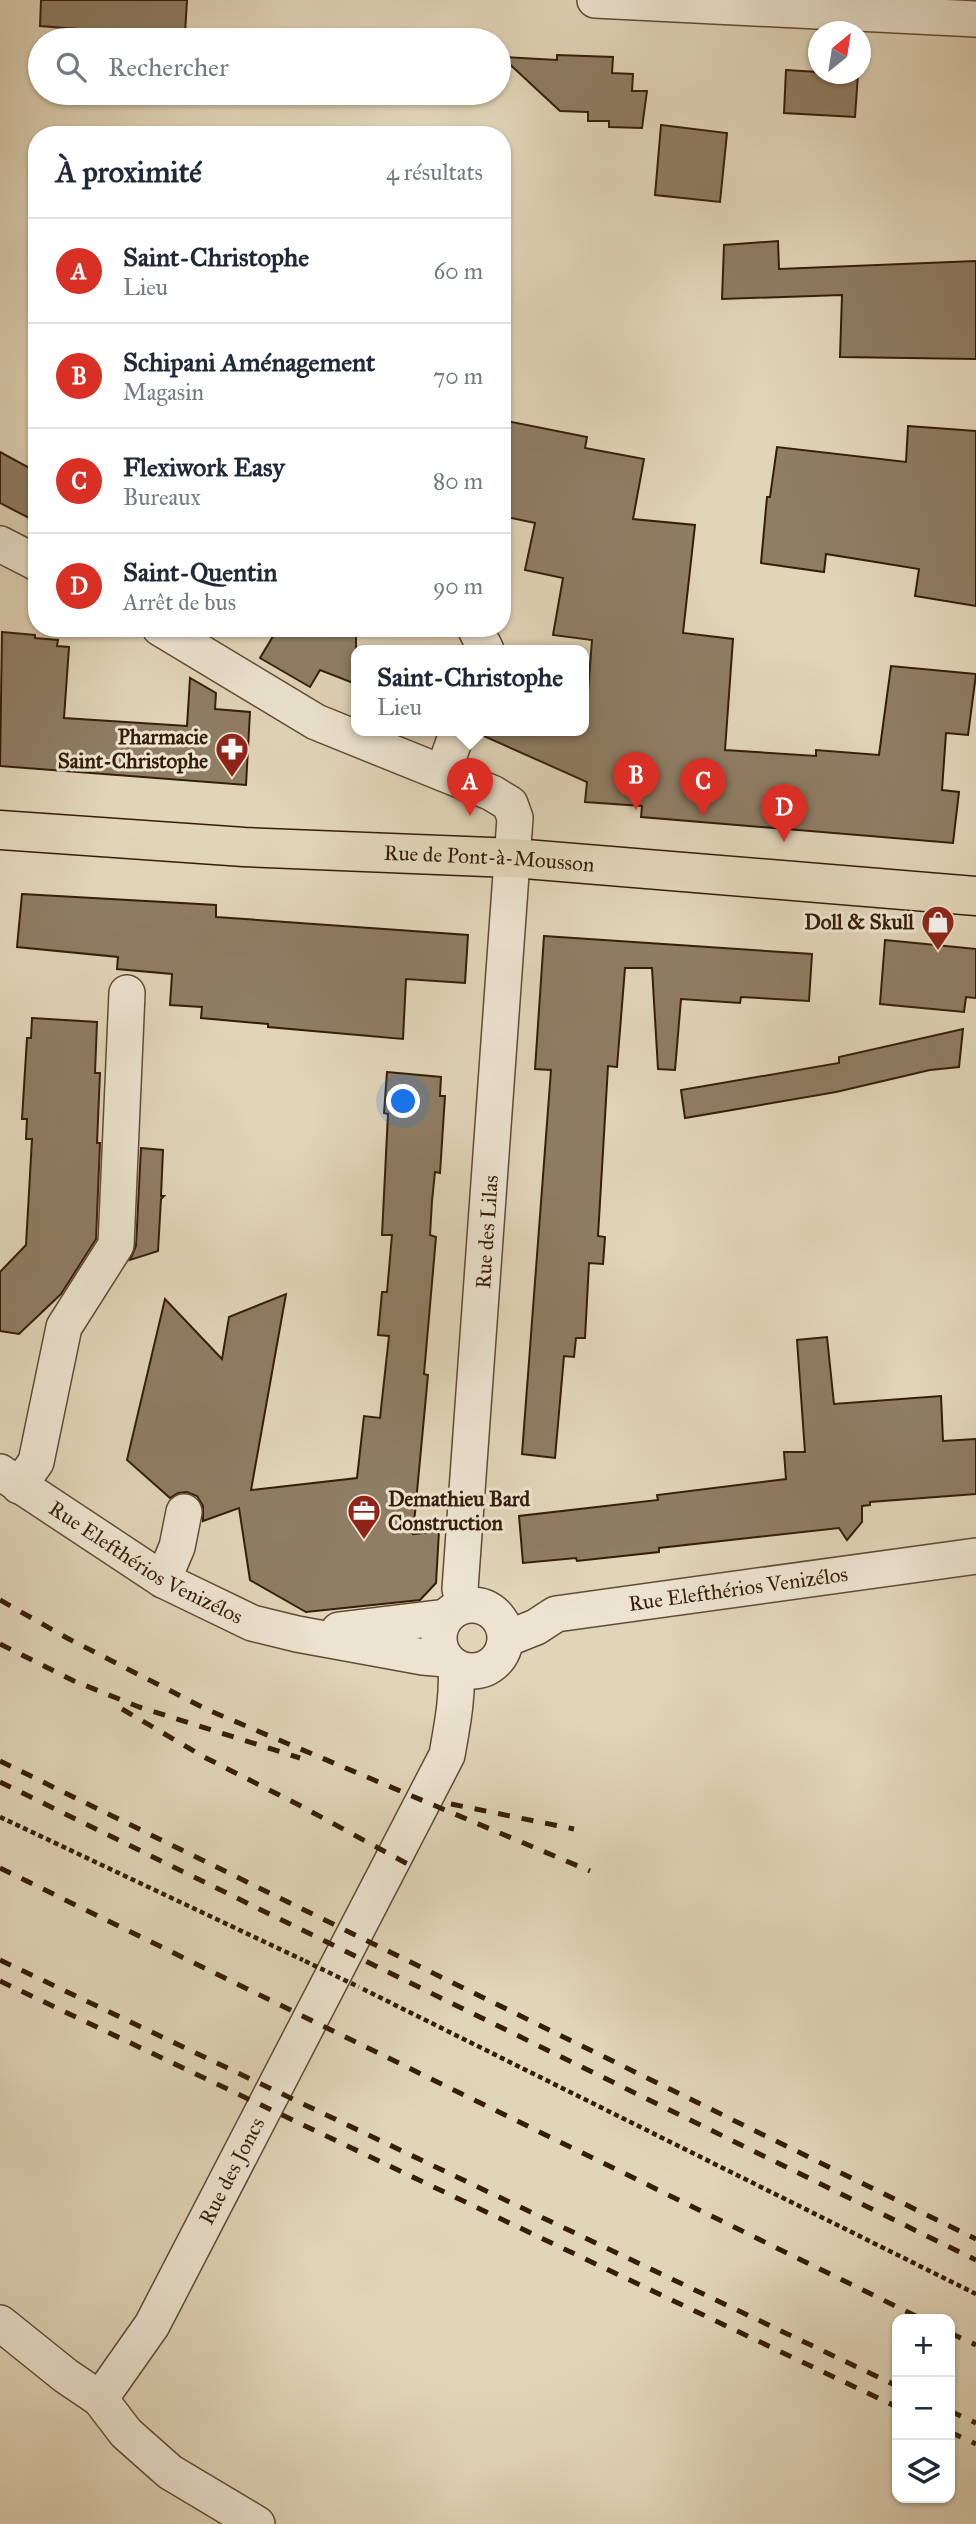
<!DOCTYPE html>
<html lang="fr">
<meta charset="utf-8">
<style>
:root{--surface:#fff;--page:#f2f2f3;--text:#1f2937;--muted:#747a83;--line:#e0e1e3;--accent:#d93025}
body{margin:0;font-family:"IM FELL Great Primer",serif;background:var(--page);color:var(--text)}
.controls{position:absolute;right:21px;bottom:21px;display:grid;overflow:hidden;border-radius:14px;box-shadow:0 2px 5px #0004}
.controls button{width:63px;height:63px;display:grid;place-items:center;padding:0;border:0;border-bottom:2px solid var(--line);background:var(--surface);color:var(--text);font:35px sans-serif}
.compass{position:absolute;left:808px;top:21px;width:63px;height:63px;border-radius:50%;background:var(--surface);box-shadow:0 2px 5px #0004;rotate:30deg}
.you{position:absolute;left:404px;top:1102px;width:24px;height:24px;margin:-18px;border:5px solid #fff;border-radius:50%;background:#1a73e8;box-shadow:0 0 0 10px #1a73e833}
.badge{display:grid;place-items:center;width:46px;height:46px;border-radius:50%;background:var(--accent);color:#fff;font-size:23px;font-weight:700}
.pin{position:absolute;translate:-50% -58px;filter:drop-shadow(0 2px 4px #0008)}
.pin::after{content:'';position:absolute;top:37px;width:24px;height:21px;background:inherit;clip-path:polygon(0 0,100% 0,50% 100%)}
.popup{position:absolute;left:351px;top:645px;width:238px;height:91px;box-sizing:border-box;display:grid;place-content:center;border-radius:14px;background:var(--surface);filter:drop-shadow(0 2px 5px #0005);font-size:23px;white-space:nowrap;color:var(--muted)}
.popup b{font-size:26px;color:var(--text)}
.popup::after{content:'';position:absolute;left:50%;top:100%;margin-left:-14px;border:14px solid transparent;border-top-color:var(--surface)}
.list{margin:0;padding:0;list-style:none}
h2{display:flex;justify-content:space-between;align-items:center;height:91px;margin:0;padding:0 28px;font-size:30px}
h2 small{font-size:23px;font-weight:400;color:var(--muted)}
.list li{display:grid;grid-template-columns:46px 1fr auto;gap:21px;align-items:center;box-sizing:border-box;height:105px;padding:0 28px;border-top:2px solid var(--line)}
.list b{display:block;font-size:26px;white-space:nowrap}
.list p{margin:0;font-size:23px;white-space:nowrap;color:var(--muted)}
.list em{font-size:23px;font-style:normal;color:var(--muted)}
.icon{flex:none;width:38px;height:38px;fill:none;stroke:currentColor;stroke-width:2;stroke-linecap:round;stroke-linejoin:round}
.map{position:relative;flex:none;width:976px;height:2524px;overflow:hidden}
.search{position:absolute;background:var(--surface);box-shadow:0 2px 5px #0004;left:28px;top:28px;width:483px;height:77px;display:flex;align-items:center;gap:18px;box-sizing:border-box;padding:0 24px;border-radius:38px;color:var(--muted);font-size:26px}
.panel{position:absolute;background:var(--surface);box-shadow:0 2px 5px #0004;left:28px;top:126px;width:483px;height:511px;border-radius:28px}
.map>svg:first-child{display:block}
.building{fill:#8f7d64;stroke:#361d08;stroke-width:2}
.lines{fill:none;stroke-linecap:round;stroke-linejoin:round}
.minor-casing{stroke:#614b34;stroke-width:38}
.major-casing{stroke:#361d08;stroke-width:41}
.path{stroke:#361d08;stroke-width:4.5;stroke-dasharray:5 3.5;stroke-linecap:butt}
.minor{stroke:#ece4d1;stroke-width:35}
.major{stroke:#e1d5b8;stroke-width:38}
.rail{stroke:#361d08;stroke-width:5;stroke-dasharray:12 12;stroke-linecap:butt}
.path-bridge{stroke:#361d08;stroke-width:4.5;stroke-dasharray:5 3.5;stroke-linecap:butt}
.labels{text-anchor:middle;stroke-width:6;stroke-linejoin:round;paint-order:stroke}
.poi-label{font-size:21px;font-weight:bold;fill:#361d08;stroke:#ece4d1;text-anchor:end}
.street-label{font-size:21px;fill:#361d08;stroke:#ece4d1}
</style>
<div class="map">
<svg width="976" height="2524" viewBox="0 0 976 2524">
<rect width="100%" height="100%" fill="#e1d5b8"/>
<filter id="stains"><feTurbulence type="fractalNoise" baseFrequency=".00286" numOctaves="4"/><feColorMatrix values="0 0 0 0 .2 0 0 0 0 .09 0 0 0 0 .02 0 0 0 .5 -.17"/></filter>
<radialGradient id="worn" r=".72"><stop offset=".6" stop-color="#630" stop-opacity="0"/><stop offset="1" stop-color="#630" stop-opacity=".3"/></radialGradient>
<g class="building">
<polygon points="41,0 187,0 185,34 148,32 148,40 112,38 78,35 78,29 40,26"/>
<polygon points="557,55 613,57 612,73 633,74 632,91 647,91 642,128 609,127 609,121 588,121 588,112 560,111 502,57 557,60"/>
<polygon points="786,70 818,72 818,74 858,74 855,117 784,113"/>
<polygon points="661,125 727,133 720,202 655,195"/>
<polygon points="778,241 779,269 976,261 976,359 840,357 842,295 722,299 724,245"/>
<polygon points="502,420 587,437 585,448 644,459 633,519 695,525 683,633 733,639 725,750 816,756 816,750 879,755 891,666 976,674 968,735 946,733 942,790 959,792 953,843 641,817 642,806 585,802 587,782 477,733 478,730 585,730 592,640 553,635 563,578 525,570 535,523 502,516"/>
<polygon points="908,426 976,431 976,606 915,596 919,569 826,554 824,572 761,563 767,497 770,497 777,447 906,462"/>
<polygon points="0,452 37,472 37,522 0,503"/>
<polygon points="278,628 356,628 356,684 320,670 310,687 260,658"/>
<polygon points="2,632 35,635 35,638 58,640 57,646 69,647 64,718 187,726 190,678 216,693 215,709 250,712 246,785 0,766"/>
<polygon points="22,894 216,905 216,917 468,935 465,983 406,979 403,1039 268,1027 268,1024 201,1018 202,1007 170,1005 172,974 117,969 118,957 17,947"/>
<polygon points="544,936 812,954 809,1001 741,997 740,1003 681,999 675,1070 658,1069 652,968 625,968 617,1067 608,1066 598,1236 605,1237 603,1264 589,1263 585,1338 576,1338 574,1357 564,1356 555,1458 522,1454 551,1070 535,1069"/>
<polygon points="885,940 976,949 976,998 966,997 964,1012 880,1004"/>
<polygon points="32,1018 97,1022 95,1073 100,1073 97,1143 100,1143 96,1239 61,1294 19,1334 0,1331 0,1272 26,1245 32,1139 26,1139 27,1119 22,1119 27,1038 31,1038"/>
<polygon points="963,1029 959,1067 930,1070 836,1092 685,1118 681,1090 839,1063 839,1057"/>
<polygon points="387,1072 441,1077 440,1096 445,1096 440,1173 435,1172 432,1201 430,1235 436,1237 424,1374 428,1375 413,1534 439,1531 436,1583 420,1600 306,1612 250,1580 239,1508 203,1521 203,1506 197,1496 187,1492 178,1493 170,1498 127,1460 165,1299 222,1359 229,1317 286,1294 251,1490 357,1478 364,1416 380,1418 389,1336 378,1335 382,1292 387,1292 392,1235 382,1235 388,1114 384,1113"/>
<polygon points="141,1148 163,1150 161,1196 164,1196 161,1199 158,1251 130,1260 136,1246"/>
<polygon points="827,1337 834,1404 941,1396 943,1441 976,1439 976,1494 870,1502 870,1505 862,1506 862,1522 847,1540 839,1528 659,1548 659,1552 577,1561 576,1558 523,1563 519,1516 658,1500 657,1495 786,1479 784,1452 805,1452 797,1340"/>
</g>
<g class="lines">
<defs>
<g id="minor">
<polyline points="595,0 976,19"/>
<polyline points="0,544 37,563"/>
<polyline points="160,628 316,722 492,793 510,804 515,818 460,1589 464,1605"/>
<polyline points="475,628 486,650"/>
<polyline points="443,773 458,730"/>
<path id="s1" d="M 0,1472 L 163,1580 L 252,1623 L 297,1634 L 423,1657 L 446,1659"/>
<polyline points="19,1486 36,1462 64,1327 116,1245 127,993"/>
<polyline points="163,1580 177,1547 184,1512"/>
<circle cx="472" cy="1638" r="33"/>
<polyline points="339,1630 446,1617"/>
<path id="s2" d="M 506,1639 L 536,1627 L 556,1614 L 976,1556"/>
<polyline points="0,2323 66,2376 100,2399"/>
<path id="s3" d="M 257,2524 L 170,2472 L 126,2433 L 100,2399 L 152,2325 L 447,1755 C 452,1726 458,1697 456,1667"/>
</g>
<g id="major">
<path id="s4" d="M 0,830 L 244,847 L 513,858 L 976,896"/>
</g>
</defs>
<use href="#minor" class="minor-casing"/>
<use href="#major" class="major-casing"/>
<g class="path">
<polyline points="0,1817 303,1960"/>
<polyline points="363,1989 976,2294"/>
</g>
<use href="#minor" class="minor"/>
<use href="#major" class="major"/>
<g class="rail">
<polyline points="0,1600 67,1638 208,1710 590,1871"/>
<polyline points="0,1644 74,1681 139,1707 300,1758"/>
<polyline points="122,1709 204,1757 299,1805 415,1868"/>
<polyline points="0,1761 976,2239"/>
<polyline points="0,1782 976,2260"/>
<polyline points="451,1804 574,1829"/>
<polyline points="0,1868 922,2319"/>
<polyline points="0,1960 897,2386"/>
<polyline points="0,1981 897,2407"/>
<polyline points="950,2333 976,2345"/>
<polyline points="950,2411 976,2423"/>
<polyline points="950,2432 976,2444"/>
</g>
<polyline class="path-bridge" points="305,1961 359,1987"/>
</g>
<defs>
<symbol id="pharmacy-pin" viewBox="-11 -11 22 30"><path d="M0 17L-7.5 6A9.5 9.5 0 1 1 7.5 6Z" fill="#8f2418" stroke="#ece4d1"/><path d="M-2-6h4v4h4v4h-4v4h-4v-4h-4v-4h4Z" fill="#fff"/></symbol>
<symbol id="shop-pin" viewBox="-11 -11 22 30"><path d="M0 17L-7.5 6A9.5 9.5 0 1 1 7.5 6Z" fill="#8f2418" stroke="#ece4d1"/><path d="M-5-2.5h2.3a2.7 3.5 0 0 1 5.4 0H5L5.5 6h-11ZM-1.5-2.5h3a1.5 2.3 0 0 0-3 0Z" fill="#fff"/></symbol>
<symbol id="office-pin" viewBox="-11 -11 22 30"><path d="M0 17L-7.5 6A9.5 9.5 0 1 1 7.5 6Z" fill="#8f2418" stroke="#ece4d1"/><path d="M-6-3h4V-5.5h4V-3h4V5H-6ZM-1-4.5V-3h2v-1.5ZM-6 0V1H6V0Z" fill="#fff"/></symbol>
</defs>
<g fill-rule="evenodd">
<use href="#pharmacy-pin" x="213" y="730" width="38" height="52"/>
<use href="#shop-pin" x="919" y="903" width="38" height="52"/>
<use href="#office-pin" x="345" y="1492" width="38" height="52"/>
</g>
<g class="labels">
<g class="poi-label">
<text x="208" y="744">Pharmacie<tspan x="208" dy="24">Saint-Christophe</tspan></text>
<text x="914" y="929">Doll &amp; Skull</text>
<text x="388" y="1506" text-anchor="start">Demathieu Bard<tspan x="388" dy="24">Construction</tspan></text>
</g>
<g class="street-label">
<text dy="7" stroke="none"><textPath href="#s4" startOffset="490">Rue de Pont-à-Mousson</textPath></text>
<text transform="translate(487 1232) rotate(-86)" y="7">Rue des Lilas</text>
<text dy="7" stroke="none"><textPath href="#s1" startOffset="172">Rue Elefthérios Venizélos</textPath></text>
<text dy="7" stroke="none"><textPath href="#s2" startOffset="240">Rue Elefthérios Venizélos</textPath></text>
<text dy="7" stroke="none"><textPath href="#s3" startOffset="467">Rue des Joncs</textPath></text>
</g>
</g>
<rect width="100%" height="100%" filter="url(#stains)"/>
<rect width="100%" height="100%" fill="url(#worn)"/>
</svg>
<div class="controls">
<button>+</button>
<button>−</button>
<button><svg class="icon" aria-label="layers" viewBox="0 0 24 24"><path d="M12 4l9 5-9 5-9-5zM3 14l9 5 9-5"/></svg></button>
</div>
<svg class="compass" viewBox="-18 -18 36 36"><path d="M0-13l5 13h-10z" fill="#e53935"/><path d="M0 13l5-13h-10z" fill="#747a83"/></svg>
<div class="you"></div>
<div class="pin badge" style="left:470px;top:816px">A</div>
<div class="popup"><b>Saint-Christophe</b>Lieu</div>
<div class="pin badge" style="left:636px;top:810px">B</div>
<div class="pin badge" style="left:703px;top:816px">C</div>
<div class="pin badge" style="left:784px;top:842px">D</div>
<div class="search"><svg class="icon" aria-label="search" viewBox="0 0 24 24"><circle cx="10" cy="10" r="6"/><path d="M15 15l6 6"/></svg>Rechercher</div>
<section class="panel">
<h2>À proximité<small>4 résultats</small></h2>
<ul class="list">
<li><span class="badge">A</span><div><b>Saint-Christophe</b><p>Lieu</p></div><em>60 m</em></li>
<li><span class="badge">B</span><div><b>Schipani Aménagement</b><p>Magasin</p></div><em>70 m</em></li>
<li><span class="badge">C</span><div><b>Flexiwork Easy</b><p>Bureaux</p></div><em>80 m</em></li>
<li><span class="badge">D</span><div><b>Saint-Quentin</b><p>Arrêt de bus</p></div><em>90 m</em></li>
</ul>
</section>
</div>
